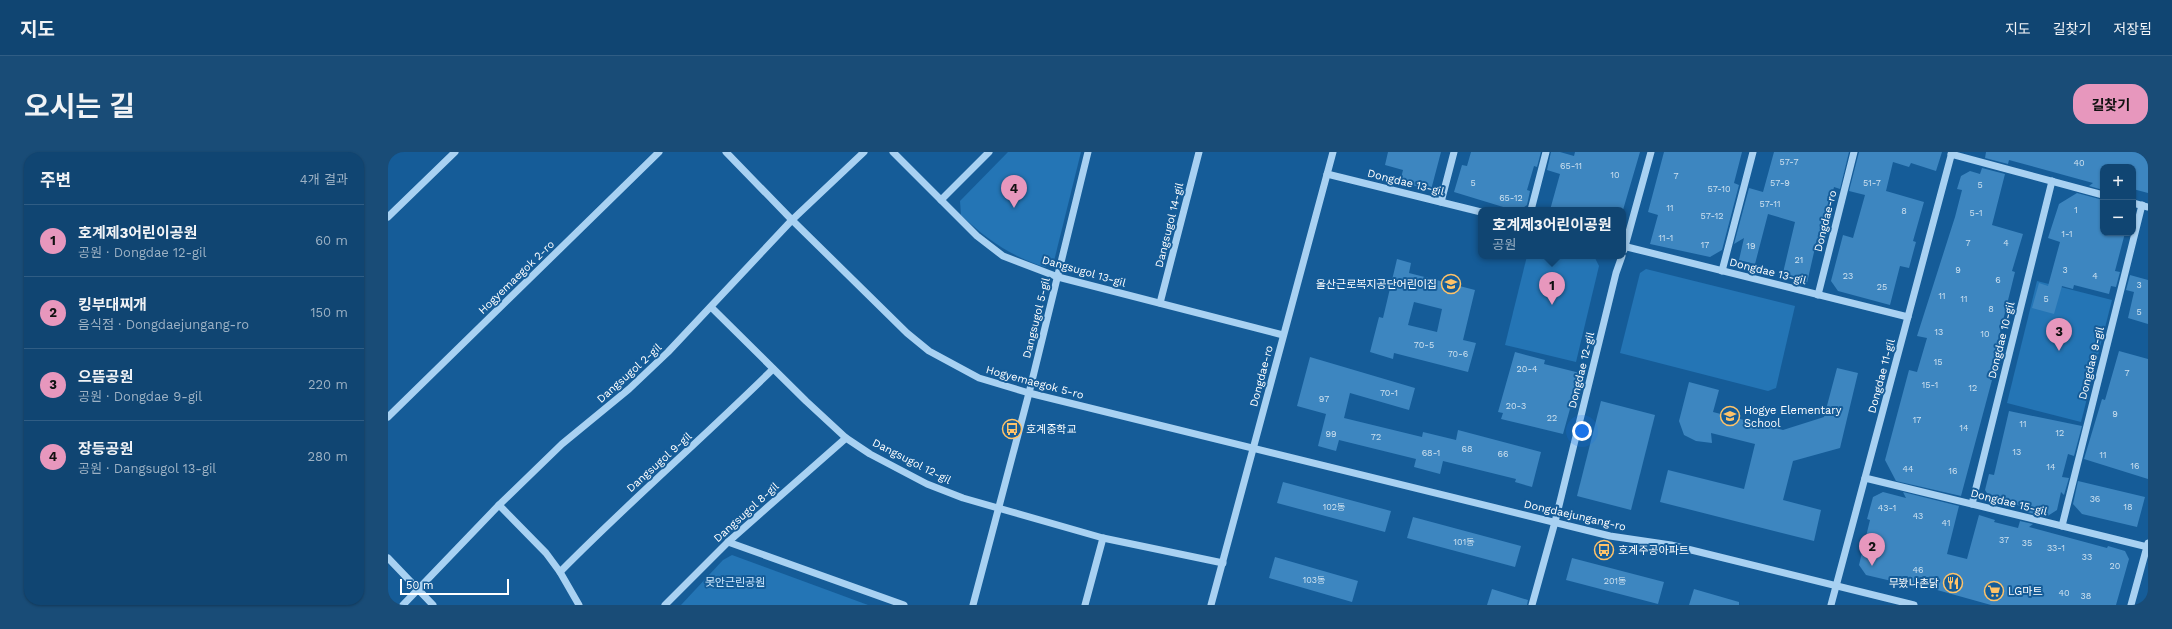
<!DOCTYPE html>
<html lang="ko">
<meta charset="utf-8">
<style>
:root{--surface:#104572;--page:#194c77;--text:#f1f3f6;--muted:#9cb1c4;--line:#305d84;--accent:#e797bd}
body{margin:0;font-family:"Work Sans","Noto Sans KR",sans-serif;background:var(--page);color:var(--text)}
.controls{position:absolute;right:12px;top:12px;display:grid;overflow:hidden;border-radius:8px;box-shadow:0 1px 3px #0004}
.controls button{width:36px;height:36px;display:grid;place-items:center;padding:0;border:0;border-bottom:1px solid var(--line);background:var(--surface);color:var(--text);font:20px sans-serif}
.scale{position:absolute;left:12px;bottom:10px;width:109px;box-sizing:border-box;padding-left:4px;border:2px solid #fff;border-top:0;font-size:11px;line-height:14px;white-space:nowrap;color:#fff;-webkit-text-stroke:3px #155c98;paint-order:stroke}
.you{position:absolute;left:1194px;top:279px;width:14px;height:14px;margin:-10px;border:3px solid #fff;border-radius:50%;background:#1a73e8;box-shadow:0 0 0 6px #1a73e833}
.badge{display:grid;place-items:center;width:26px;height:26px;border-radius:50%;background:var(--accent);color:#111;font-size:13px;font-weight:700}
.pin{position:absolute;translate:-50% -33px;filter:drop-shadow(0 1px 2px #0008)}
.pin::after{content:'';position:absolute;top:21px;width:14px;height:12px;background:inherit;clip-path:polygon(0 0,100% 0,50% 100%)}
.popup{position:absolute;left:1090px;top:55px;width:148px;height:52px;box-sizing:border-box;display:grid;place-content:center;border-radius:8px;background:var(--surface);filter:drop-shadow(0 1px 3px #0005);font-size:13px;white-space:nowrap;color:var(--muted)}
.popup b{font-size:15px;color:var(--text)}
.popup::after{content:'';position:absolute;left:50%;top:100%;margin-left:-8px;border:8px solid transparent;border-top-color:var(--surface)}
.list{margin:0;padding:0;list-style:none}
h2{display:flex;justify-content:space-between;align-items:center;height:52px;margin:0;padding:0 16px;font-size:17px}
h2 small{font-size:13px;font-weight:400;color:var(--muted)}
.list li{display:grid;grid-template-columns:26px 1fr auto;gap:12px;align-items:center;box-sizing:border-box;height:72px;padding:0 16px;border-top:1px solid var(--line)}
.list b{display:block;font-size:15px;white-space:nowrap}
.list p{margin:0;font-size:13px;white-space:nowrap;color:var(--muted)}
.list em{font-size:13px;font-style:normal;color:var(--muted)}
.map{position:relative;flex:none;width:1760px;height:453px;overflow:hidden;border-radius:16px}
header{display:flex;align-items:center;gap:24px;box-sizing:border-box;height:56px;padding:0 20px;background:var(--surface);border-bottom:1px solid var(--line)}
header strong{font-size:19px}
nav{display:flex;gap:22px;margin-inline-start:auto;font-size:14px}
.intro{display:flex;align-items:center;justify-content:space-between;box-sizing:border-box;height:96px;padding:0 24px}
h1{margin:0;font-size:28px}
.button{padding:10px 18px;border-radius:16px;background:var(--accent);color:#111;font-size:14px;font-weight:700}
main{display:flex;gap:24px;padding:0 24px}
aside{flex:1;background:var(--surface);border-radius:16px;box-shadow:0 1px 3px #0004}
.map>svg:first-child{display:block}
.green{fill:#2475b5}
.building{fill:#3d86c0;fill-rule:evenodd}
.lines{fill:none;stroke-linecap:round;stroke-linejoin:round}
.minor{stroke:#a8d1f2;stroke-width:7}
.labels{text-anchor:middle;stroke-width:4;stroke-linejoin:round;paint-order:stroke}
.number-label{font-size:9px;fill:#cee1ef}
.street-label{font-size:11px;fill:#fff;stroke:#155c98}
.poi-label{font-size:11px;fill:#fff;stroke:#155c98;text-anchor:start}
.park-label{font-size:11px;fill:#cfe9fd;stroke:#155c98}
</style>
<header>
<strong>지도</strong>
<nav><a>지도</a><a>길찾기</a><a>저장됨</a></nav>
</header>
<div class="intro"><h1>오시는 길</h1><a class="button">길찾기</a></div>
<main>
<aside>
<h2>주변<small>4개 결과</small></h2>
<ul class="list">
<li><span class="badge">1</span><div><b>호계제3어린이공원</b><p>공원 · Dongdae 12-gil</p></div><em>60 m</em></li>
<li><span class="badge">2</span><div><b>킹부대찌개</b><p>음식점 · Dongdaejungang-ro</p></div><em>150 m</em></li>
<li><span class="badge">3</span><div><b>으뜸공원</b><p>공원 · Dongdae 9-gil</p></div><em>220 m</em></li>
<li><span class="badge">4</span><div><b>장등공원</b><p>공원 · Dangsugol 13-gil</p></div><em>280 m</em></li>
</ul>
</aside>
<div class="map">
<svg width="1760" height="453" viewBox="0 0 1760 453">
<rect width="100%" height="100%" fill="#155c98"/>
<g class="green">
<path d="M 620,0 L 693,0 L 666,109 L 657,115 C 624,105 598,87 573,63 L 572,49 Z"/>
<polygon points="1139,104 1206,104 1211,114 1188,210 1117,193"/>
<polygon points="1258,117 1407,154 1388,236 1380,239 1232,201 1252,121"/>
<polygon points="1649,129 1724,148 1693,270 1619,251"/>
<polygon points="344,403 480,453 293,453 335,408"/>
</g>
<g class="building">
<polygon points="1000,0 1053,0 1043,38 1012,30 1015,18 997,13"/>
<polygon points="1083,0 1153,0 1149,15 1146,14 1139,38 1142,39 1139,53 1132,58 1125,58 1066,40 1074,13 1079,14"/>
<polygon points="1163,0 1172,0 1186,4 1187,0 1252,0 1235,58 1162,58 1172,22 1159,18"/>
<polygon points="1276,0 1354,0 1346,31 1351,33 1334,98 1322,105 1262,92 1270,63 1260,60"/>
<polygon points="1386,0 1461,0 1452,37 1446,35 1433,88 1429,87 1419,131 1394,125 1407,70 1380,62 1367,112 1351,108 1356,86 1346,92 1361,36 1375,40"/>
<polygon points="1471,0 1554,0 1548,19 1523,11 1521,15 1505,10 1498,39 1536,50 1525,89 1528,90 1521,116 1512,114 1502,153 1450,139 1443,129 1455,83 1465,86 1477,43 1461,39"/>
<polygon points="1598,0 1760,0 1760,41 1745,37 1745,15 1715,15 1715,38 1701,34 1705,31 1621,8 1620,12 1597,6"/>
<polygon points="1594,16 1617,22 1604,73 1635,82 1624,119 1627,120 1606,205 1608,206 1602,228 1604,228 1573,344 1508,329 1497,308 1521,218 1529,220 1539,186 1529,184 1567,65 1574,38 1569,37 1573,24 1582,19 1592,22"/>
<polygon points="1689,41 1715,48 1715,81 1737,81 1727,119 1732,120 1728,135 1723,134 1721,142 1686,133 1685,137 1674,134 1666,162 1644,156 1651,131 1660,134 1672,90 1660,86 1671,52"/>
<path d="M 1009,107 L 1023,111 L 1021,121 L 1087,138 L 1075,188 L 1088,191 L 1080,220 L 1006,201 L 1005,207 L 982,200 L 991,165 L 995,166 ZM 1026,150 L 1054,157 L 1049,180 L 1020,173 Z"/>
<polygon points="1742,123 1760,128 1760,172 1740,166 1746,140 1738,138"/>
<polygon points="1731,199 1760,207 1760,327 1696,307 1714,247 1717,248"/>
<polygon points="1127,200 1157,208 1156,212 1192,221 1175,282 1113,267 1115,261 1110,260"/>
<polygon points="922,205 1027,236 1021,258 962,241 956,266 1034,285 1035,280 1068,288 1070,278 1153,300 1144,335 1127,330 1128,327 1055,309 1052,322 1026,315 1028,307 951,288 948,299 930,294 938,262 909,254"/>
<polygon points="1449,216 1470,221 1452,296 1405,309 1395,348 1433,358 1426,389 1272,350 1280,318 1356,337 1367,292 1323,281 1324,291 1308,289 1296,283 1291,269 1301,230 1331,238 1325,260 1395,278 1436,265"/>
<polygon points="1213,249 1267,263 1243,358 1189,344"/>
<polygon points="1621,259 1694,274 1686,304 1680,302 1674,325 1681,326 1676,343 1673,340 1669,358 1658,365 1635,359 1636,355 1612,348 1610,353 1606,352 1597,338 1601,322 1606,323"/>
<polygon points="1690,329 1757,345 1749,375 1694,362 1685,352"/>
<polygon points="895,330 1003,359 997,380 889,351"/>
<polygon points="1495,340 1518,346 1515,340 1571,354 1559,402 1579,407 1591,363 1607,368 1606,370 1630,376 1632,369 1645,372 1641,375 1719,396 1720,394 1737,399 1741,407 1728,453 1603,453 1542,436 1542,438 1478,423 1471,413 1482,368 1479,367 1485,345"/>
<polygon points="1025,365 1133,394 1127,415 1019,386"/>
<polygon points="887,405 970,429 964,450 881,426"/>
<polygon points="1184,406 1276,430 1270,452 1178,428"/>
<polygon points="1104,437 1140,448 1139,453 1099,453"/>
<polygon points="1306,437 1351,450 1351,453 1301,453"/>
</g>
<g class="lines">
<g class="minor">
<polyline points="338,0 404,68 519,181 541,199 591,226 641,241 1222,384 1283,393 1526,453"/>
<polyline points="505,0 589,84 615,104 670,125 895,183"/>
<polyline points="1563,2 1715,43"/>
<polyline points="939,22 1093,60"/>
<polyline points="553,48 601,0"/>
<polyline points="1053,50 1066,0"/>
<polyline points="1745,51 1760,55"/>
<polyline points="1143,58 1158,0"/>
<polyline points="0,65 67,0"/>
<polyline points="1235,94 1520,165"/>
<polyline points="1236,98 1263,0"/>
<polyline points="1334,119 1365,0"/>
<polyline points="1430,143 1466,0"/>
<polyline points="772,151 811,0"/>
<polyline points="323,155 418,249 458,286 482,302 539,332 575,346 715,386 835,411"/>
<polyline points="0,265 271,0"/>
<polyline points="1477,326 1760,395"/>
<polyline points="1584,352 1664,29"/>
<polyline points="111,353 158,401 172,420 191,453"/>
<polyline points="1674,374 1754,53"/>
<polyline points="340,390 516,453"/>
<polyline points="0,406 45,453"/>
<path d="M 172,420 C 241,350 315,286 385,217"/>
<polyline points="15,453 111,353 174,292 241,237 280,200 404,68 476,0"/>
<polyline points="277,453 340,390 458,286"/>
<polyline points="585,453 641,241 700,0"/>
<polyline points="697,453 715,386"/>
<polyline points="823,453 945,0"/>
<polyline points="1144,453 1167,370 1228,121 1234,104"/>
<polyline points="1443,453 1564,0"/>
<polyline points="1743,453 1760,391"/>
</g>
</g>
<defs>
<symbol id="school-ring" viewBox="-11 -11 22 22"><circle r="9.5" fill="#155c98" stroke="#ffc369" stroke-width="1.5"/><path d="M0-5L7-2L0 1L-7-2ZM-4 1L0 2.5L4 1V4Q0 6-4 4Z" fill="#ffc369"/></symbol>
<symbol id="bus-ring" viewBox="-11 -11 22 22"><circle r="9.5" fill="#155c98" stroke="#ffc369" stroke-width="1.5"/><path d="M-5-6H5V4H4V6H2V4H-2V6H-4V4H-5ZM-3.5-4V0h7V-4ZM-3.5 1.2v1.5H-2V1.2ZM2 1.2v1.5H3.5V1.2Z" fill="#ffc369"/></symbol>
<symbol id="restaurant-ring" viewBox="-11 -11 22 22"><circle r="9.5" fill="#155c98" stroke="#ffc369" stroke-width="1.5"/><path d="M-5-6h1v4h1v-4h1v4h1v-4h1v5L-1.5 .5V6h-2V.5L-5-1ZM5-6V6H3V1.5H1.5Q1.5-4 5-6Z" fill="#ffc369"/></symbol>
<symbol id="supermarket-ring" viewBox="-11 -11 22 22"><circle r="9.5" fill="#155c98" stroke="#ffc369" stroke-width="1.5"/><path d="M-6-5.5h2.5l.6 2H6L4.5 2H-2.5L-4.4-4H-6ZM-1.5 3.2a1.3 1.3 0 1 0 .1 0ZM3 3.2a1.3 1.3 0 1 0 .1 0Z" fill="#ffc369"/></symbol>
</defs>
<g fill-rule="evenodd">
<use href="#school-ring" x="1052" y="121" width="22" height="22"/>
<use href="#school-ring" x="1331" y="253" width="22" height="22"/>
<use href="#bus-ring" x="613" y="266" width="22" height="22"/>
<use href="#bus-ring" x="1205" y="387" width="22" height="22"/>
<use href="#restaurant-ring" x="1554" y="420" width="22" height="22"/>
<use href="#supermarket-ring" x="1595" y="428" width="22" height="22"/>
</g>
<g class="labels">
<g class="number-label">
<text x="1401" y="13">57-7</text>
<text x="1691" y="14">40</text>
<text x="1183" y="17">65-11</text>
<text x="1227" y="26">10</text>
<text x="1288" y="27">7</text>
<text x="1085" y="34">5</text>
<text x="1392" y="34">57-9</text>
<text x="1484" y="34">51-7</text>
<text x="1592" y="36">5</text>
<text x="1331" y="40">57-10</text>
<text x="1123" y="49">65-12</text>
<text x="1382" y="55">57-11</text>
<text x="1282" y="59">11</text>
<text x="1688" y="61">1</text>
<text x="1516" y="62">8</text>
<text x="1588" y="64">5-1</text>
<text x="1324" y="67">57-12</text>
<text x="1679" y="85">1-1</text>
<text x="1278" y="89">11-1</text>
<text x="1580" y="94">7</text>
<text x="1618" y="94">4</text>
<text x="1317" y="96">17</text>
<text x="1363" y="97">19</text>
<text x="1411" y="111">21</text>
<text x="1570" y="121">9</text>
<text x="1677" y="121">3</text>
<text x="1460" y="127">23</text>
<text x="1707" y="127">4</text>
<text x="1610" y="131">6</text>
<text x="1751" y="136">3</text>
<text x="1494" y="138">25</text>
<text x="1554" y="147">11</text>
<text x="1576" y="150">11</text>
<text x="1658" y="150">5</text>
<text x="1603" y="160">8</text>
<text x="1751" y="163">5</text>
<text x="1551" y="183">13</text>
<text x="1597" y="185">10</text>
<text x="1036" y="196">70-5</text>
<text x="1070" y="205">70-6</text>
<text x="1550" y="213">15</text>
<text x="1139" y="220">20-4</text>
<text x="1739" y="224">7</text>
<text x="1542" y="236">15-1</text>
<text x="1585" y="239">12</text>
<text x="1001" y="244">70-1</text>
<text x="936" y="250">97</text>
<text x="1128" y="257">20-3</text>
<text x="1727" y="265">9</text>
<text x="1164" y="269">22</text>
<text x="1529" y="271">17</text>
<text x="1635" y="275">11</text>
<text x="1576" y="279">14</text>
<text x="1672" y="284">12</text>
<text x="943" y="285">99</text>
<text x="988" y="288">72</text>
<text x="1079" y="300">68</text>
<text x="1629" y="303">13</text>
<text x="1043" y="304">68-1</text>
<text x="1115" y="305">66</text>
<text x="1715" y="306">11</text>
<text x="1747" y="317">16</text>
<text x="1663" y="318">14</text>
<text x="1520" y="320">44</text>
<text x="1565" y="322">16</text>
<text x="1707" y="350">36</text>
<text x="946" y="358">102동</text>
<text x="1740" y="358">18</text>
<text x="1499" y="359">43-1</text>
<text x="1530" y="367">43</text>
<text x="1558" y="374">41</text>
<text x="1616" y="391">37</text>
<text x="1076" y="393">101동</text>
<text x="1639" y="394">35</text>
<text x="1668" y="399">33-1</text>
<text x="1699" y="408">33</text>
<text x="1727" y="417">20</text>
<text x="1530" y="421">46</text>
<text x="926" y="431">103동</text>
<text x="1227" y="432">201동</text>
<text x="1676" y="444">40</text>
<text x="1698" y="447">38</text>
</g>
<g class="street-label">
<text transform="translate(1018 30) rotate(14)" y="4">Dongdae 13-gil</text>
<text transform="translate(1437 69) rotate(-76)" y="4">Dongdae-ro</text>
<text transform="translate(781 73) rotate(-76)" y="4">Dangsugol 14-gil</text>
<text transform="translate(696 119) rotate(16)" y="4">Dangsugol 13-gil</text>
<text transform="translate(1380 119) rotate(14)" y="4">Dongdae 13-gil</text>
<text transform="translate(128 125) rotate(-44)" y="4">Hogyemaegok 2-ro</text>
<text transform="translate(648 166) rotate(-76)" y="4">Dangsugol 5-gil</text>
<text transform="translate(1613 188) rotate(-76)" y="4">Dongdae 10-gil</text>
<text transform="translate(1703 211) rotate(-76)" y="4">Dongdae 9-gil</text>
<text transform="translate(1193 218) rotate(-76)" y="4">Dongdae 12-gil</text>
<text transform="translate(241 221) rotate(-42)" y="4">Dangsugol 2-gil</text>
<text transform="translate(873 224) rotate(-75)" y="4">Dongdae-ro</text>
<text transform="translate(1493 224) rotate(-75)" y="4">Dongdae 11-gil</text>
<text transform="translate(647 230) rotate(15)" y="4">Hogyemaegok 5-ro</text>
<text transform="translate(524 309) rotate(27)" y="4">Dangsugol 12-gil</text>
<text transform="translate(271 310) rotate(-42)" y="4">Dangsugol 9-gil</text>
<text transform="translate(1621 350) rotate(14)" y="4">Dongdae 15-gil</text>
<text transform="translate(358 360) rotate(-42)" y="4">Dangsugol 8-gil</text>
<text transform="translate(1187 363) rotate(13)" y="4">Dongdaejungang-ro</text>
</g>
<g class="poi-label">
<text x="1049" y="136" text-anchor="end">울산근로복지공단어린이집</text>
<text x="1356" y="262">Hogye Elementary<tspan x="1356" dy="13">School</tspan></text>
<text x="638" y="281">호계중학교</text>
<text x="1230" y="402">호계주공아파트</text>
<text x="1551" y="435" text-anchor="end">무봤나촌닭</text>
<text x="1620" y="443">LG마트</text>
</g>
<g class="park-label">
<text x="347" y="434">못안근린공원</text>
</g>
</g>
</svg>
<div class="controls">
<button>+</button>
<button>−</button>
</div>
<div class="scale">50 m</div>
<div class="you"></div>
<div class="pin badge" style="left:1164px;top:153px">1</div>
<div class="popup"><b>호계제3어린이공원</b>공원</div>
<div class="pin badge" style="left:1484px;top:414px">2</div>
<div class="pin badge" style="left:1671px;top:199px">3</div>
<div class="pin badge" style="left:626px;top:56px">4</div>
</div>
</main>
